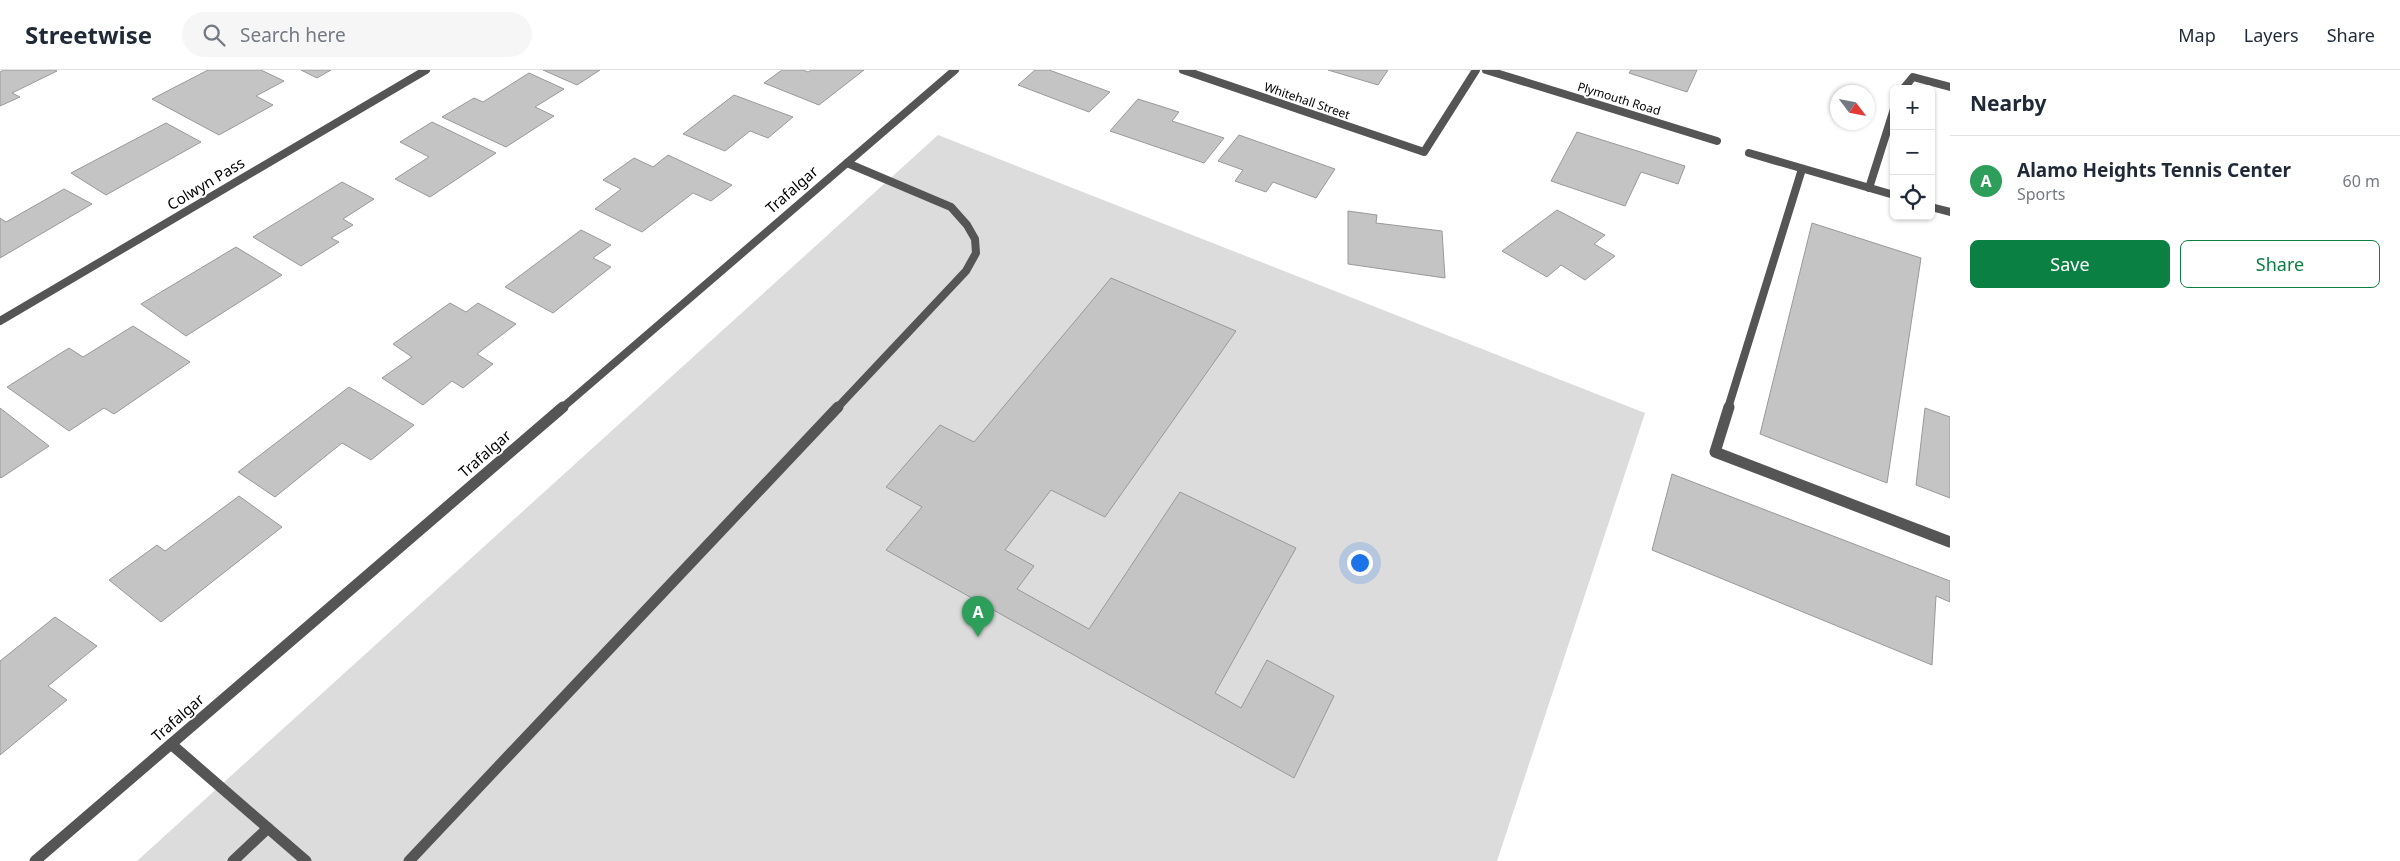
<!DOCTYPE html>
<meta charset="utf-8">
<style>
:root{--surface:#fff;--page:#f6f6f7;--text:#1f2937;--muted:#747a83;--line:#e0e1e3;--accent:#0b8043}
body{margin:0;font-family:"Noto Sans",sans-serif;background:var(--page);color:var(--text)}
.controls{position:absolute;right:15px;top:15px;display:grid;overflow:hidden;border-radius:8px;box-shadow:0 1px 4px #0004}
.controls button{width:45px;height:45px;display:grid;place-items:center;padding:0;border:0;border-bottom:1px solid var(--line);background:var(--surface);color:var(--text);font:25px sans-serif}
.compass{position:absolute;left:1830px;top:15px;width:45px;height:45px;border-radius:50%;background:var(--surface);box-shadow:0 1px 4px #0004;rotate:122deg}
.you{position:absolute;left:1359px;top:492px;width:18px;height:18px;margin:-12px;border:4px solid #fff;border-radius:50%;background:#1a73e8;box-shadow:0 0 0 8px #1a73e833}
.badge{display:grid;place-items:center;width:32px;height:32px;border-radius:50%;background:var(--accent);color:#fff;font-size:16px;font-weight:700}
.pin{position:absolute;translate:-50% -41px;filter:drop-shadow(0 1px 2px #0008)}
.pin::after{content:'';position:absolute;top:26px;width:18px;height:15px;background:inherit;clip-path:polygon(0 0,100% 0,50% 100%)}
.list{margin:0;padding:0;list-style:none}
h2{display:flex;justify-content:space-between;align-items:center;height:65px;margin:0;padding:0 20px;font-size:21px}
h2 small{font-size:16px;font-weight:400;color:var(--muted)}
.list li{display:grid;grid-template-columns:32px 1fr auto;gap:15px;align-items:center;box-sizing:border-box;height:90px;padding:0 20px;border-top:1px solid var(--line)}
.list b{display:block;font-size:19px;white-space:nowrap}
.list p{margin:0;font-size:16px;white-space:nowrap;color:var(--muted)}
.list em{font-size:16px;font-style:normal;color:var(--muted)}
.actions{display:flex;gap:10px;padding:15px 20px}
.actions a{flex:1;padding:11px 0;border:1px solid var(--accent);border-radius:8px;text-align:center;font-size:18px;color:var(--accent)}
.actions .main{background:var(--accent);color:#fff}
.icon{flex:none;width:28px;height:28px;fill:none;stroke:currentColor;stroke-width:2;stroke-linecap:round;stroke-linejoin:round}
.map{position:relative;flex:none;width:1950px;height:791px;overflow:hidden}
header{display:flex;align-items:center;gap:30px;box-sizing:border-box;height:70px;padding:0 25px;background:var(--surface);border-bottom:1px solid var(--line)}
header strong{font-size:24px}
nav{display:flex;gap:28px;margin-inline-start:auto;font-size:18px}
.search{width:350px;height:45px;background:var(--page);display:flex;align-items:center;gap:12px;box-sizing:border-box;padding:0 18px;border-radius:28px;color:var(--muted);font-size:19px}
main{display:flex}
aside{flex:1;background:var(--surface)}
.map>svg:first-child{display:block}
.green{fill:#dcdcdc}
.building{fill:#c4c4c4;stroke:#999}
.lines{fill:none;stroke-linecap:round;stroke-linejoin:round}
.service-far1{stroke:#555;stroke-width:8}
.service{stroke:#555;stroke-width:11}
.minor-far1{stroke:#555;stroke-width:8}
.minor{stroke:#555;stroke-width:11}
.labels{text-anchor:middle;stroke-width:4;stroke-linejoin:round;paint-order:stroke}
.far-street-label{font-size:12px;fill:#000;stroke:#fff}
.street-label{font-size:15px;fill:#000;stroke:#fff}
</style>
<header>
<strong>Streetwise</strong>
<div class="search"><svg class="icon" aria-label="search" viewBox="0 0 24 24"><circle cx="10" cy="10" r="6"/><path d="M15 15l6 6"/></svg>Search here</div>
<nav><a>Map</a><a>Layers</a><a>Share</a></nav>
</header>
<main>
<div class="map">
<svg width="1950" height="791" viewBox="0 0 1950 791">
<rect width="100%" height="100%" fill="#fff"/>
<polygon class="green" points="938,65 1645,343 1497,791 137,791"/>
<g class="building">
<polygon points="4,0 55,0 57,1 12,23 20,27 0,36 0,2"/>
<polygon points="208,0 261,0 284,11 256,26 273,35 219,65 152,29"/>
<polygon points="301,0 331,0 317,8"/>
<polygon points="543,0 600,0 577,15"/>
<polygon points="782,0 803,0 808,2 812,0 864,0 819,35 764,13"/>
<polygon points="1035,0 1049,0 1110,22 1089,42 1018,15"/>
<polygon points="1328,0 1388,0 1378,15"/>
<polygon points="1631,0 1697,0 1687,22 1629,3"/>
<polygon points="529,3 564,19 535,37 554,46 506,77 442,47 474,28 483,32"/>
<polygon points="734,25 793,47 768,68 750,61 725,81 683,64"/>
<polygon points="1138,29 1179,42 1172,51 1224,68 1204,93 1110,61"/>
<polygon points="432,52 496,83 430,127 395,109 429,87 400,72"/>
<polygon points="166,53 201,72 106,125 71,103"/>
<polygon points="1577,62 1685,96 1678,114 1641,102 1625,136 1551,111"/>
<polygon points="1239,65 1335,99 1316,128 1273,112 1266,122 1235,111 1243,100 1218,91"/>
<polygon points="668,85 732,115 711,131 693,123 642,162 595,139 621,119 603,110 634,88 653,97"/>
<polygon points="342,112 374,129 343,149 353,155 331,168 339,172 301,196 253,167"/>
<polygon points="64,119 92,134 0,188 0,148 6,152"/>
<polygon points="1557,140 1605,165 1594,174 1615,186 1585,210 1561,195 1547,207 1502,181"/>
<polygon points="1348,141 1377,145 1376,153 1442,161 1445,208 1348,194"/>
<polygon points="1812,153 1921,188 1887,413 1760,364"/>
<polygon points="581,160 611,175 593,188 611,197 553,243 505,217"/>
<polygon points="236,177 282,205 186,266 141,234"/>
<polygon points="1111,208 1236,261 1105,447 1051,420 1005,480 1034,496 1017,519 1089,559 1180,422 1296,478 1215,623 1241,638 1267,590 1334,626 1294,708 886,480 922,437 886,417 940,355 974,372"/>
<polygon points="450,233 466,242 478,233 516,254 477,284 493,294 463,318 452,311 423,335 382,308 412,287 393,274"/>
<polygon points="133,256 190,292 114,344 104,338 69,361 7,317 69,278 83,287"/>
<polygon points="349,317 414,355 371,390 342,373 275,427 238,402"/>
<polygon points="0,338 49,376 1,408 0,407"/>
<polygon points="1925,338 1950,347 1950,428 1916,415"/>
<polygon points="1672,404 1950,511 1950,532 1936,526 1932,595 1652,480"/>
<polygon points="239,426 282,457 161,552 109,510 157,475 165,481"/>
<polygon points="55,547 97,576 48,616 67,630 0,685 0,591"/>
</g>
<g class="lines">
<g class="service-far1">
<polyline points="1903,19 1913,7 1950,17"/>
<polyline points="1869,118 1894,39"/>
<polyline points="837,338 966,201 976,183 975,169 967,155 951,137 847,93"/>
<polyline points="1728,338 1802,99"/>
</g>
<g class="service">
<polyline points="1729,337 1715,382 1950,472"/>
<polyline points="171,674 306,791"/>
<polyline points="233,791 268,758"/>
<polyline points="409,791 838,337"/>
</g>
<g class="minor-far1">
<polyline points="1183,0 1424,82 1476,0"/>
<polyline points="1486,0 1717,71"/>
<polyline points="1749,83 1894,125"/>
<polyline points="1931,137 1950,142"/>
<polyline points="0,251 426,0"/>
<polyline points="562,338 955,0"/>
</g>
<polyline class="minor" points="35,791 563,337"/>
</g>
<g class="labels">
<g class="far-street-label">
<text transform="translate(1619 29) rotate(17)" y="4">Plymouth Road</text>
<text transform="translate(1307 31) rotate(19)" y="4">Whitehall Street</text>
</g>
<g class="street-label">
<text transform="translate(206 114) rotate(-31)" y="5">Colwyn Pass</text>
<text transform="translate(792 120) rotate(-41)" y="5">Trafalgar</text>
<text transform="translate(485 384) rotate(-41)" y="5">Trafalgar</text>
<text transform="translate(178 648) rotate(-41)" y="5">Trafalgar</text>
</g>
</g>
</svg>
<div class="controls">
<button>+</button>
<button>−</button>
<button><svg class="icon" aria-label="locate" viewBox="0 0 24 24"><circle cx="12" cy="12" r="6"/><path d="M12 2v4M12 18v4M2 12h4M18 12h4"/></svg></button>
</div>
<svg class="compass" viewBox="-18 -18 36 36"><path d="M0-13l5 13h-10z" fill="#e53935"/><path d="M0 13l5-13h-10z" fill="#747a83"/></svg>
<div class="you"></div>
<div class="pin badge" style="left:978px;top:567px;background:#2e9e5b">A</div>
</div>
<aside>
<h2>Nearby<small></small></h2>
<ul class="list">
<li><span class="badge" style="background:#2e9e5b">A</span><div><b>Alamo Heights Tennis Center</b><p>Sports</p></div><em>60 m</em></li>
</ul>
<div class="actions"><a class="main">Save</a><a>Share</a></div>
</aside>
</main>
